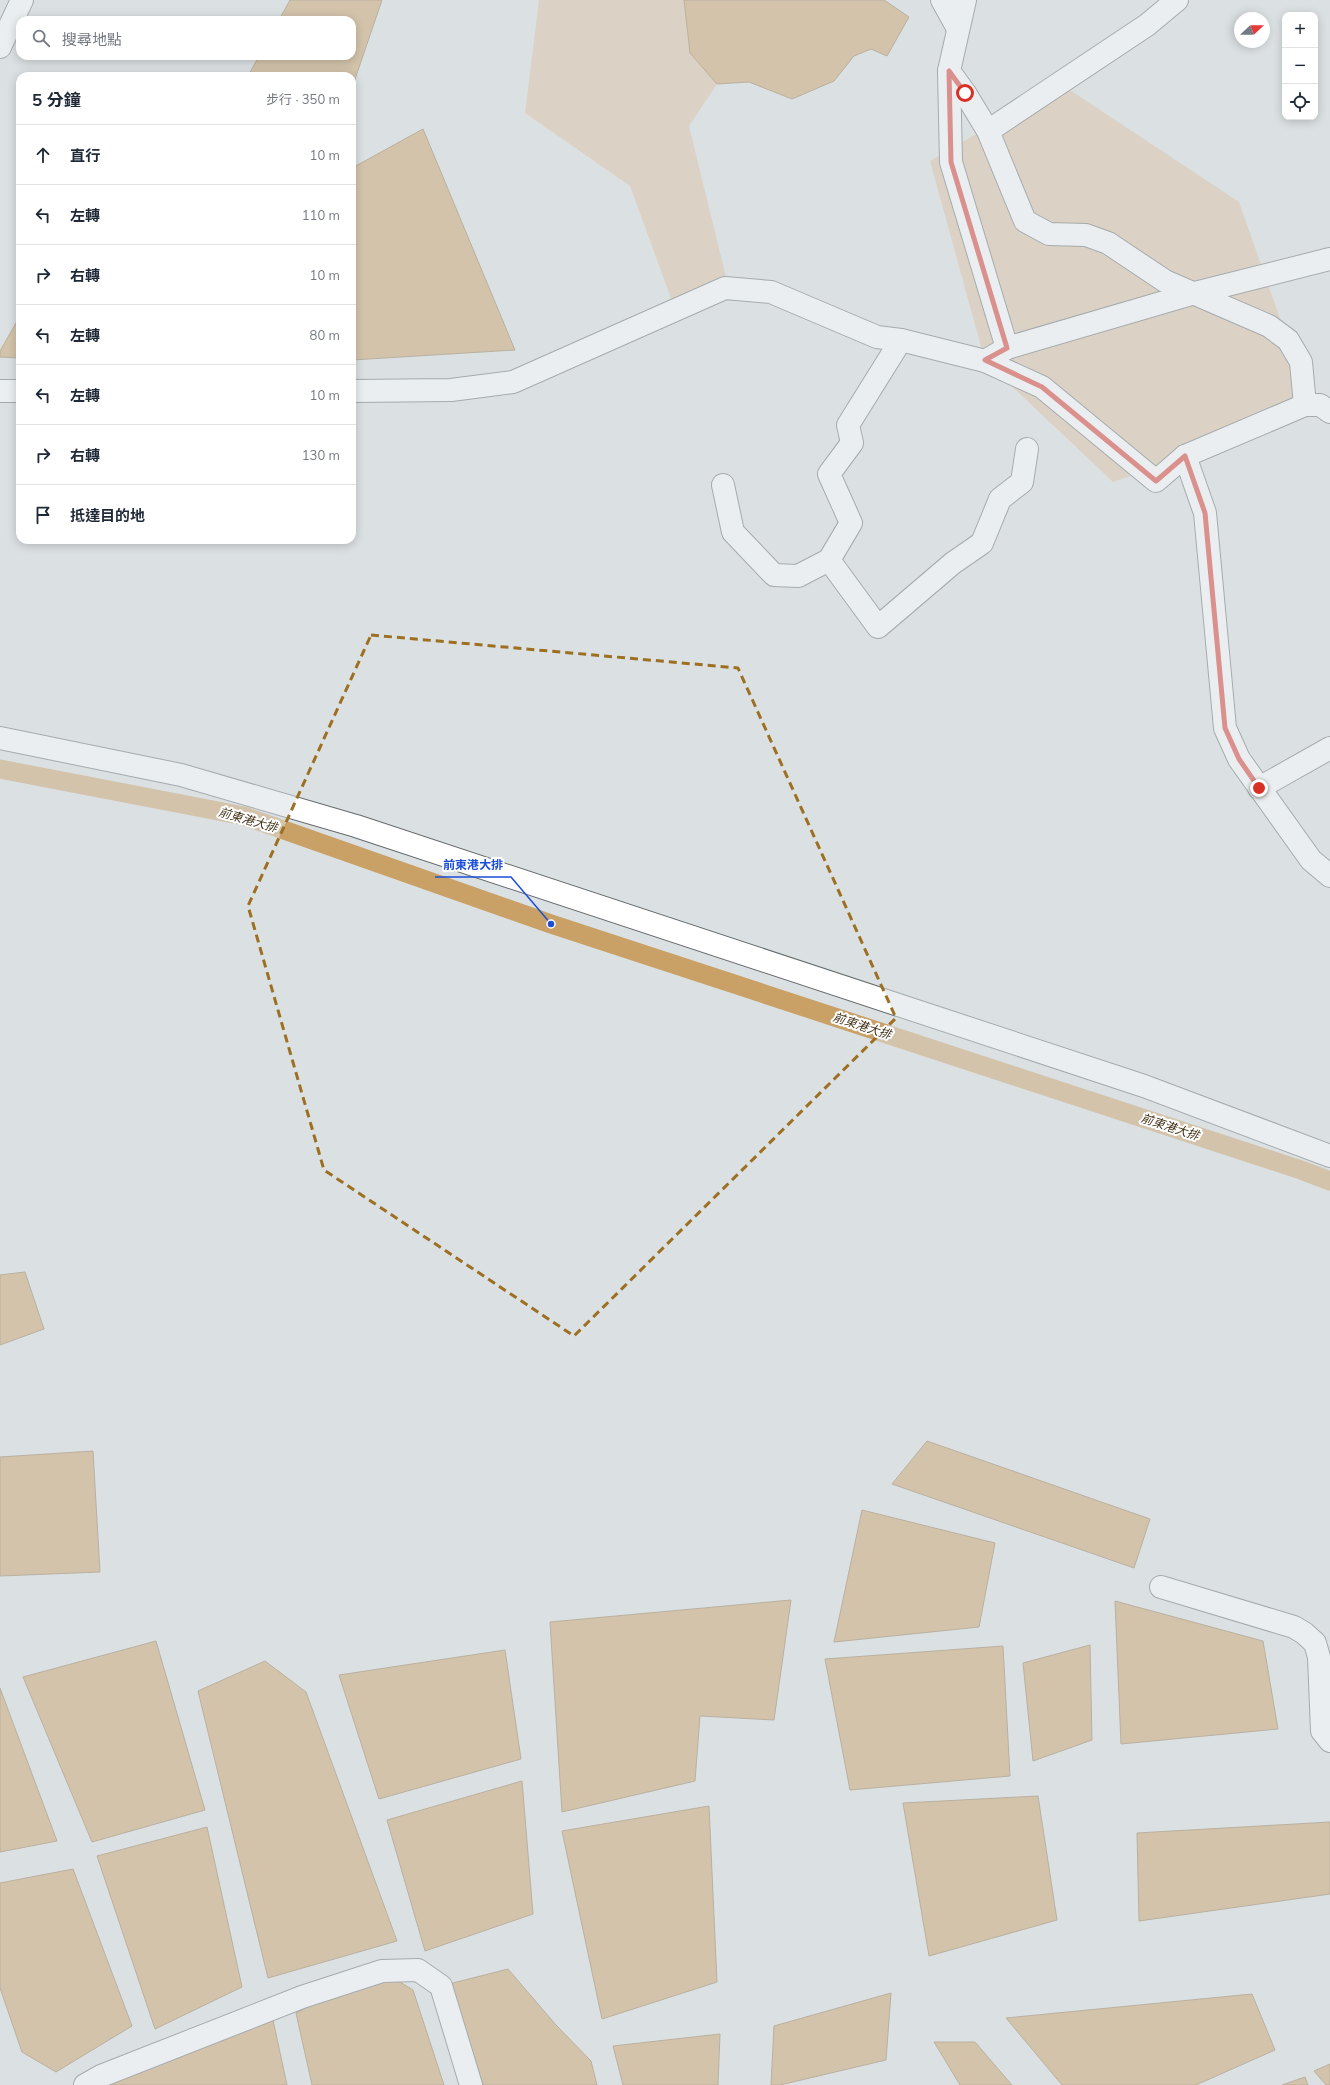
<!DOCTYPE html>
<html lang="zh-TW">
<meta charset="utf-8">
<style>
:root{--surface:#fff;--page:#f2f2f3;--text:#1f2937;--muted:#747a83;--line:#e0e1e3}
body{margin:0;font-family:Mulish,"Noto Sans TC",sans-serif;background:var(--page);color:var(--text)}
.controls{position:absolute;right:12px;top:12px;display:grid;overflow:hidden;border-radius:8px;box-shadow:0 2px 10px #0003}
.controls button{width:36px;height:36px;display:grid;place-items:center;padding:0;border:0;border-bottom:1px solid var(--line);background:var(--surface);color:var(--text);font:20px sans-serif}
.compass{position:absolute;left:1234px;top:12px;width:36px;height:36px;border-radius:50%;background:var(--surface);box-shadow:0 2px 10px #0003;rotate:68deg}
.stop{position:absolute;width:12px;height:12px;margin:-9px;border:3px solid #d93025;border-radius:50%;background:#fff}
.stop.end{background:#d93025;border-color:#fff;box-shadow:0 1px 4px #0008}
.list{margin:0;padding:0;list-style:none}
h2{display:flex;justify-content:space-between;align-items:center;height:52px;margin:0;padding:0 16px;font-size:17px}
h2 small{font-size:13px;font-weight:400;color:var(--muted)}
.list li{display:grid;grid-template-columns:26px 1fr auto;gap:12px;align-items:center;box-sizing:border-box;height:60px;padding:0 16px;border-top:1px solid var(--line)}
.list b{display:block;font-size:15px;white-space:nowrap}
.list em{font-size:13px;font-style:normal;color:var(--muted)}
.icon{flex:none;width:22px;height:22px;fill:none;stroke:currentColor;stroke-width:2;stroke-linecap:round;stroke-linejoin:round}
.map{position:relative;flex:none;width:1330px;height:2085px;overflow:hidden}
.search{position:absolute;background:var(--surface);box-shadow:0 2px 10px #0003;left:16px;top:16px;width:340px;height:44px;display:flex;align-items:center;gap:10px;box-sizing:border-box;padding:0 14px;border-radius:12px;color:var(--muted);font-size:15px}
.panel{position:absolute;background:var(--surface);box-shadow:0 2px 10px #0003;left:16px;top:72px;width:340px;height:472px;border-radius:12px}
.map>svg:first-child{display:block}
.green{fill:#dbc29f}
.water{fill:#c9a166;stroke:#92764d}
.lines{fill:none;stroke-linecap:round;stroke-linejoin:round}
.canal{stroke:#c9a166;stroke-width:19}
.minor-casing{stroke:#656a6c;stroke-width:24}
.major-casing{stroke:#656a6c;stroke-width:24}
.minor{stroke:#fff;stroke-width:22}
.major{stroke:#fff;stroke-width:22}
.route{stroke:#d93025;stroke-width:5}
.marked{fill:none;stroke:#9d6f21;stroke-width:3;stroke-dasharray:8 5;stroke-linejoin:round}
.labels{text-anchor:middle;stroke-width:4;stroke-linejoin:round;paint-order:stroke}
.water-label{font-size:12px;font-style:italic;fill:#433116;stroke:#fff}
.leader{fill:none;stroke:#1d4ed8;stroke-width:1.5}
.callout-dot{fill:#1d4ed8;stroke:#fff;stroke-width:1.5}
.callout-label{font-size:12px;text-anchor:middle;font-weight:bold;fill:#1d4ed8;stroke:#fff;stroke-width:4;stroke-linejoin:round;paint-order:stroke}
</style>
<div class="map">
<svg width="1330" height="2085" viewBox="0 0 1330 2085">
<rect width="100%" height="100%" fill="#dbe0e3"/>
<g class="green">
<polygon points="539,0 684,0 690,53 717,84 689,126 729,289 672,301 630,186 525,113"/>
<polygon points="1061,84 1239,202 1308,398 1148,470 1113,482 985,361 930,161"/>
</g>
<g class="water">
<polygon points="290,0 382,0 352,88 352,76 248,76 259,56 352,56 352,20 279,20"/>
<polygon points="684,0 884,0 909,17 887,56 871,49 854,56 834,81 792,99 749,82 717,84 690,53"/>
<polygon points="423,129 515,350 352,360 352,168"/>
<polygon points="20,316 20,358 0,357 0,351"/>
<polygon points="25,1272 44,1329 0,1345 0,1275"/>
<polygon points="927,1441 1150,1519 1134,1568 892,1484"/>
<polygon points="93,1451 100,1572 0,1576 0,1457"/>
<polygon points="862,1510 995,1543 979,1627 834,1642"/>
<polygon points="791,1600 774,1720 700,1716 695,1781 562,1812 550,1622"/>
<polygon points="1115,1601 1263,1641 1278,1729 1121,1744"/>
<polygon points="156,1641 205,1810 92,1842 23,1677"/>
<polygon points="1090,1645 1092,1740 1033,1761 1023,1663"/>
<polygon points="1003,1646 1010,1776 850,1790 825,1659"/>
<polygon points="505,1650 521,1759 379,1799 339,1675"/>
<polygon points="265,1661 306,1692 397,1941 268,1978 198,1691"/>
<polygon points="0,1688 57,1841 0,1852"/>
<polygon points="522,1781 533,1914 425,1951 387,1820"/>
<polygon points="1038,1796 1057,1920 929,1956 903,1803"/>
<polygon points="709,1806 717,1982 602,2019 562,1831"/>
<polygon points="1330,1822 1330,1894 1139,1921 1137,1833"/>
<polygon points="207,1827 242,1987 155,2029 97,1856"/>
<polygon points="73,1869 132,2026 56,2072 22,2052 0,1988 0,1883"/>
<polygon points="508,1969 556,2025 591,2061 597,2085 483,2085 449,1984"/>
<polygon points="382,1971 413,1990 444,2085 312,2085 296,2013"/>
<polygon points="891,1993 886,2060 780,2085 771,2085 774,2026"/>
<polygon points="1252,1994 1275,2050 1196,2085 1062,2085 1006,2018"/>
<polygon points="273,2020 287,2085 102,2085"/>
<polygon points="720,2034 718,2085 623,2085 613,2046"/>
<polygon points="934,2042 975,2042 1012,2085 960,2085"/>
<polygon points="1330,2064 1330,2085 1326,2085 1314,2071"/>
<polygon points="1305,2077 1308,2085 1282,2085"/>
</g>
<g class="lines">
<polyline class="canal" points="0,769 244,816 551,924 1301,1170 1330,1181"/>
<defs>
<g id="minor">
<polyline points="942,0 958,29"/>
<polyline points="965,0 949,71 951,162 1007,348"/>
<polyline points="0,47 22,0"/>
<polyline points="949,71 965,93 988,131 1025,221 1049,234 1086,235 1108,243 1165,281 1269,326 1288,340 1301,362 1305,405"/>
<polyline points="988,131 1147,25 1177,0"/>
<polyline points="985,361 1007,348 1195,293 1330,259"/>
<polyline points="1185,456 1205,513 1225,728 1239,759 1311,860 1330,876"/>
<polyline points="723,485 733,532 774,575 798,576 829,560 878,627 953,563 982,543 1000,499 1022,482 1027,449"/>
<polyline points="829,560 851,523 829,474 852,443 848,425 901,340"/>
<polyline points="0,738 181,775 356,826 1144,1086 1330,1156"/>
<polyline points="1259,788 1330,748"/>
<polyline points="1161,1587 1294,1627 1304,1633 1315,1643 1319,1657 1322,1731 1330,1741"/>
<polyline points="85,2085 101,2076 302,1997 382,1971 418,1970 441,1986 471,2085"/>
</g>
<g id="major">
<polyline points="0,391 20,391"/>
<polyline points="352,391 451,390 513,382 725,288 771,292 877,337 901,340 985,361 1042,387 1156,481 1185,456 1305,405 1320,405 1330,412"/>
</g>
</defs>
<use href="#minor" class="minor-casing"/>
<use href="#major" class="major-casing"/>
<use href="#minor" class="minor"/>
<use href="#major" class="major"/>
</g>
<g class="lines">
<polyline class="route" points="965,93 949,71 951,162 1007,348 985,360 1042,387 1156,481 1185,456 1205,513 1225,728 1239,759 1259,788"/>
</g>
<path d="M0 0H1330V2085H0ZM 371,635 L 738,668 L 896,1018 L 574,1336 L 324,1170 L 248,906 Z" fill="#dbe0e3" fill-opacity=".55" fill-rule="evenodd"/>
<path class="marked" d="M 371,635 L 738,668 L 896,1018 L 574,1336 L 324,1170 L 248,906 Z"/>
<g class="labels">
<g class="water-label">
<text transform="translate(248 820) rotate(16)" y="4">前東港大排</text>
<text transform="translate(862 1026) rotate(18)" y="4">前東港大排</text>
<text transform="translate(1170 1127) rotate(18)" y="4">前東港大排</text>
</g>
</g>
<path class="leader" d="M551 924L511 877H435"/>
<circle class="callout-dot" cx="551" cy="924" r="4"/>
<g class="callout-label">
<text x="473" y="869">前東港大排</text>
</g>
</svg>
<div class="controls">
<button>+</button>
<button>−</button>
<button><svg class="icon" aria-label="locate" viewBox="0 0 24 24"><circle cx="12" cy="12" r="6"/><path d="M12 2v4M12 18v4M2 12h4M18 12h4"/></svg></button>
</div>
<svg class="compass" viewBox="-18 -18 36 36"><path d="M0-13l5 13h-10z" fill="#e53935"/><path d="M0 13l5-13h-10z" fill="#747a83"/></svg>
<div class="stop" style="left:965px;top:93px"></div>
<div class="stop end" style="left:1259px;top:788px"></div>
<div class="search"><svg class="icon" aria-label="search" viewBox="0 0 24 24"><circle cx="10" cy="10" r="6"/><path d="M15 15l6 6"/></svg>搜尋地點</div>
<section class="panel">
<h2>5 分鐘<small>步行 · 350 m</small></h2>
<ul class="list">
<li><svg class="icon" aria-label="ahead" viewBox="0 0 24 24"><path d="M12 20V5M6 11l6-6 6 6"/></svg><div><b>直行</b></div><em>10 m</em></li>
<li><svg class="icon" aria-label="left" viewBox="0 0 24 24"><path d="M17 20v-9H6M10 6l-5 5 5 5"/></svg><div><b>左轉</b></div><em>110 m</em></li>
<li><svg class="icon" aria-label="right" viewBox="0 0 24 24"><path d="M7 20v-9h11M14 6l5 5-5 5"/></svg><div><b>右轉</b></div><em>10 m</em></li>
<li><svg class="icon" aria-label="left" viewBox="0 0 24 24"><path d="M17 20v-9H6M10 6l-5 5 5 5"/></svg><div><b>左轉</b></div><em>80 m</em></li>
<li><svg class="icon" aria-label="left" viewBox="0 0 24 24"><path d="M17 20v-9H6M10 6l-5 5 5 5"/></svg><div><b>左轉</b></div><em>10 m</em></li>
<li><svg class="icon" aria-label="right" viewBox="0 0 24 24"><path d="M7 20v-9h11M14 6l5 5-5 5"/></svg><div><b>右轉</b></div><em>130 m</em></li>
<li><svg class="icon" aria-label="arrive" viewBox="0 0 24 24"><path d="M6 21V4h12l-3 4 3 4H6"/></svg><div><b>抵達目的地</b></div></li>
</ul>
</section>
</div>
